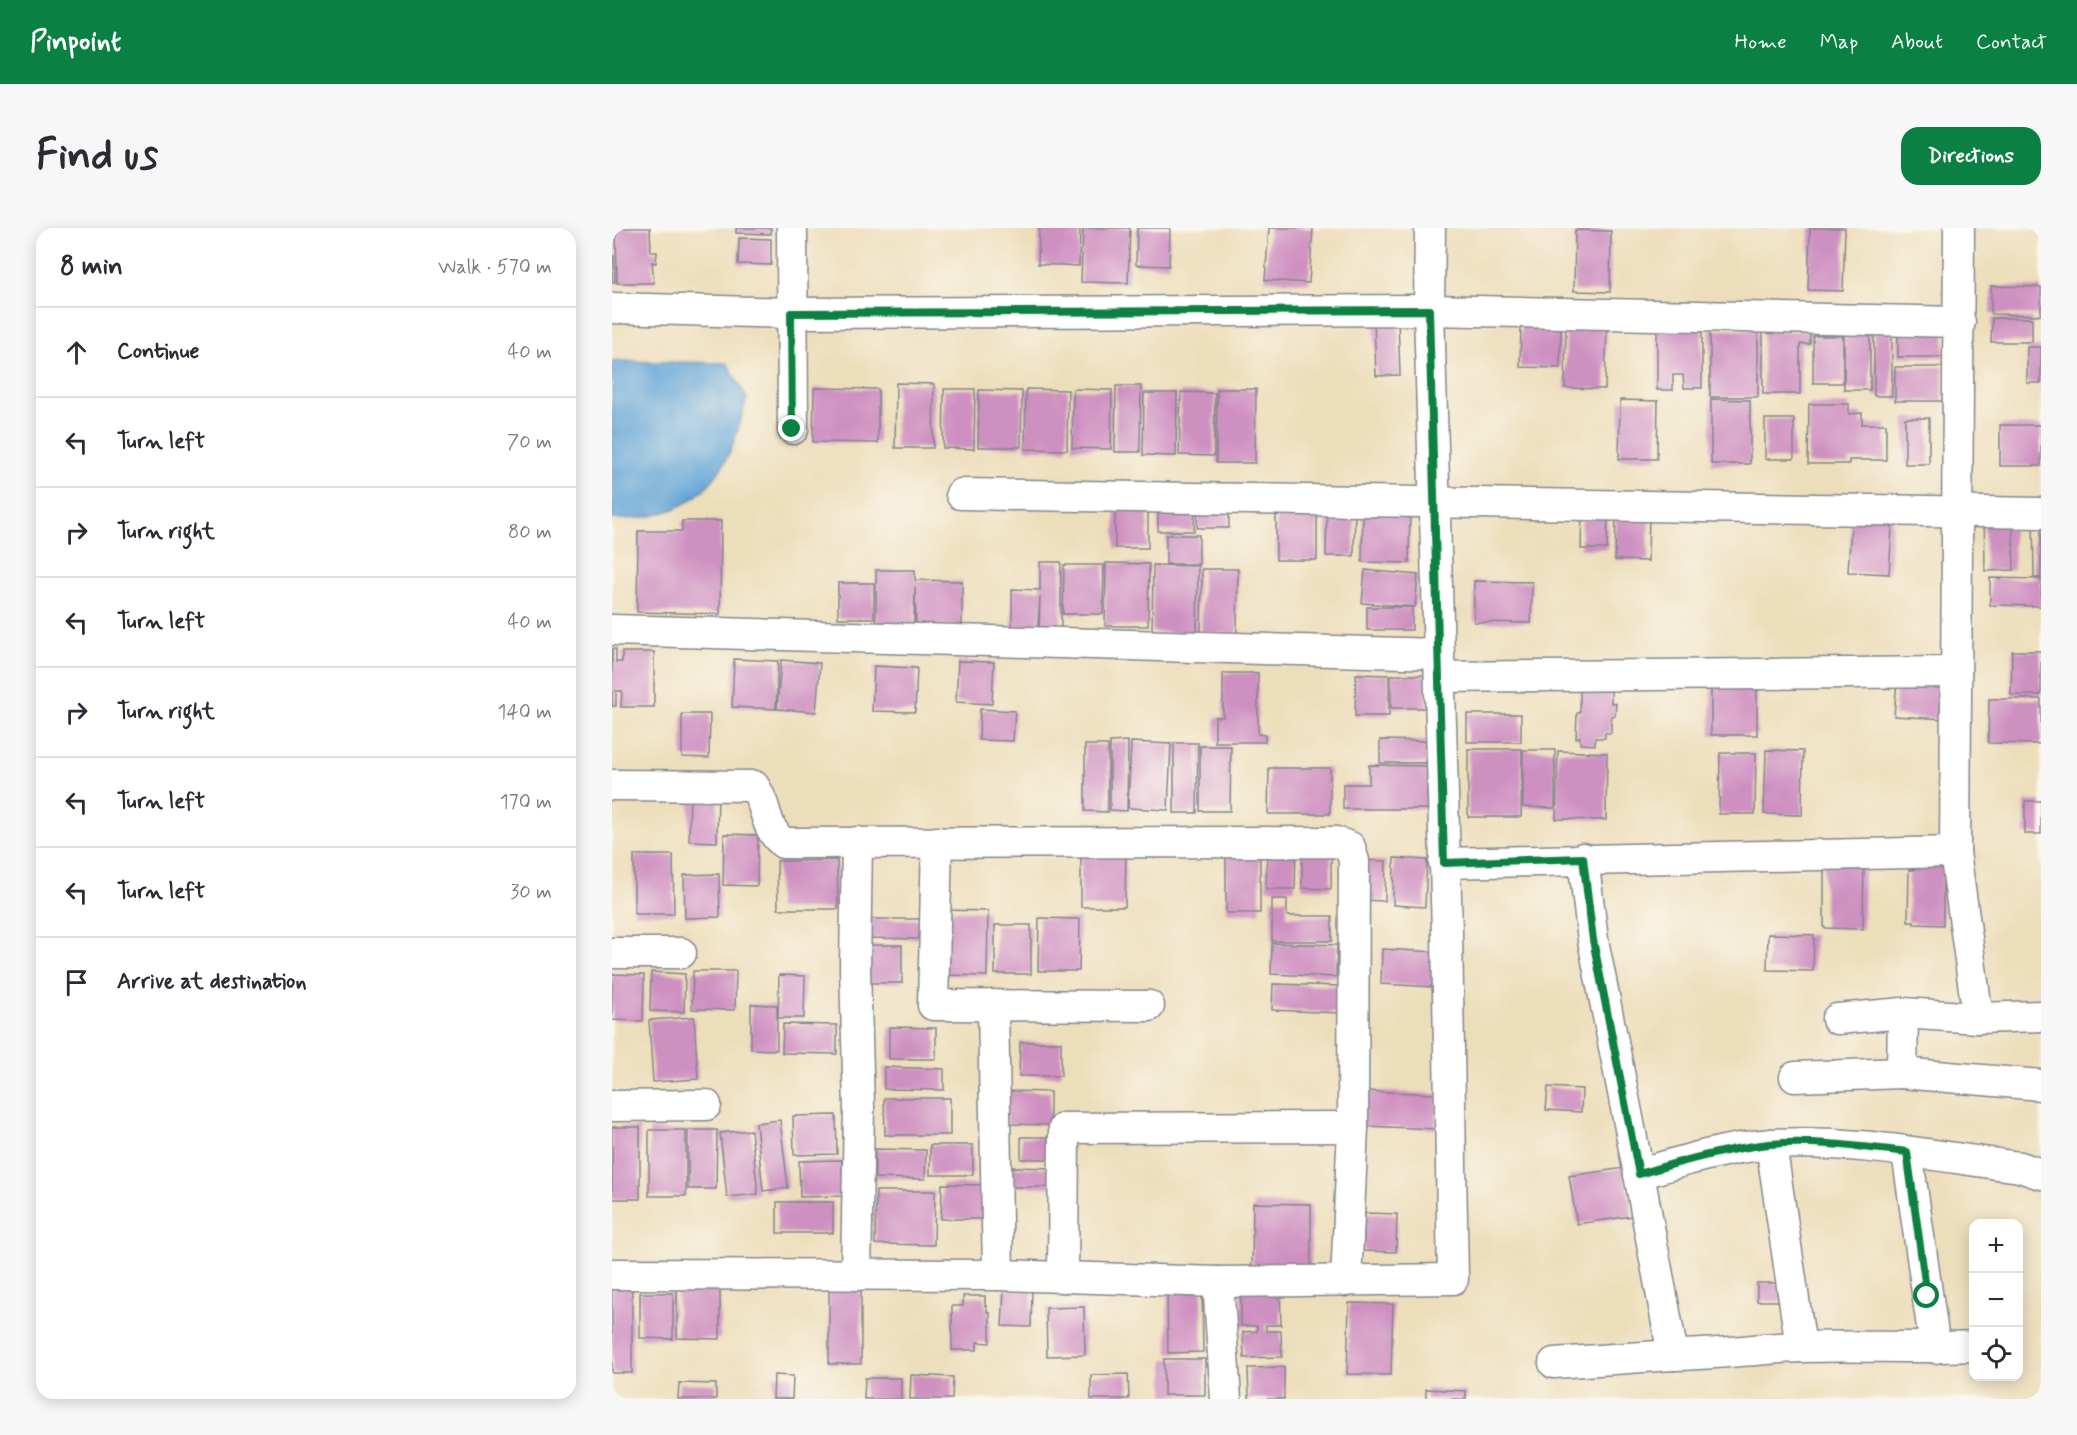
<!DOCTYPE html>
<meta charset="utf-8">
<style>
:root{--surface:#fff;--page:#f7f7f7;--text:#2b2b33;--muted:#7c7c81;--line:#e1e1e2;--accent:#0b8043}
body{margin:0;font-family:Mynerve,sans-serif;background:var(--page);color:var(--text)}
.controls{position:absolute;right:18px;bottom:18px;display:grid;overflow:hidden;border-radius:12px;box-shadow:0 3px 15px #0003}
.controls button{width:54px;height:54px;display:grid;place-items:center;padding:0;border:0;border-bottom:2px solid var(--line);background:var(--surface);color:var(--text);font:30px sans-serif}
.stop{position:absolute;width:18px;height:18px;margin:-14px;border:4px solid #0b8043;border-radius:50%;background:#fff}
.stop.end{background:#0b8043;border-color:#fff;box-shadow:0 2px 6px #0008}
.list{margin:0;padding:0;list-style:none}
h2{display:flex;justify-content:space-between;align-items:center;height:78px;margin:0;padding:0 24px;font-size:26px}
h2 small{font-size:20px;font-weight:400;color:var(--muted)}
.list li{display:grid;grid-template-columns:39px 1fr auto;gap:18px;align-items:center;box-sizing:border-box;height:90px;padding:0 24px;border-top:2px solid var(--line)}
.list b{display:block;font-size:22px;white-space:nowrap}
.list em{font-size:20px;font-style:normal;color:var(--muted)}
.icon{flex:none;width:33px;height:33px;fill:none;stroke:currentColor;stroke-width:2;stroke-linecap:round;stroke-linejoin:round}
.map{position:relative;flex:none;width:1429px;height:1171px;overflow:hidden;border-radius:18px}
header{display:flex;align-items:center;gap:36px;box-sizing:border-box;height:84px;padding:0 30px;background:var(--accent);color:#fff}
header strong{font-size:28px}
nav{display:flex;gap:33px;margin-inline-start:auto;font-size:21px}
.intro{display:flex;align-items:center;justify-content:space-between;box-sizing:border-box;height:144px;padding:0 36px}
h1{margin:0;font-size:42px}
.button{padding:15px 27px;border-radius:18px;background:var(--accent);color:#fff;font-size:21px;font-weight:700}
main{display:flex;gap:36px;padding:0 36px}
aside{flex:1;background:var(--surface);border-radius:18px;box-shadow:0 3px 15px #0003}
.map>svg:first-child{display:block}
.water{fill:#63a5d7;stroke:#3f6a9a;stroke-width:1.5}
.building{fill:#ce8fc1}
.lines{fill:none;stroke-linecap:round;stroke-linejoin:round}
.minor-casing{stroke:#84868c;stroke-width:33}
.minor{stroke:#fff;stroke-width:30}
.route{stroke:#0b8043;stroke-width:8}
</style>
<header>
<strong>Pinpoint</strong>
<nav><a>Home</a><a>Map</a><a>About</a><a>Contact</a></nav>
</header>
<div class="intro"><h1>Find us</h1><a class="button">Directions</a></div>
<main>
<aside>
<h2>8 min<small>Walk · 570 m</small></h2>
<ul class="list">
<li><svg class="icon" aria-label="ahead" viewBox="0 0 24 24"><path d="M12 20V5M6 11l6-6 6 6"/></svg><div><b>Continue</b></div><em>40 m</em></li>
<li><svg class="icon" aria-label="left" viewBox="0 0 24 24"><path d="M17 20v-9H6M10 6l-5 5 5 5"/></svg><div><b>Turn left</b></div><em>70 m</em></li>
<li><svg class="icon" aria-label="right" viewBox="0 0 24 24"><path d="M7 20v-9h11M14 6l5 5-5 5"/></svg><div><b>Turn right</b></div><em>80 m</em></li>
<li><svg class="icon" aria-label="left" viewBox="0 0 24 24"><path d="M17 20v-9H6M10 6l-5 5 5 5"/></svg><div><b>Turn left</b></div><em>40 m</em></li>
<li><svg class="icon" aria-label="right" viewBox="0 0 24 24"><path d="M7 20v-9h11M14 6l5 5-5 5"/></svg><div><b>Turn right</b></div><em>140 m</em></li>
<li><svg class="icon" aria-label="left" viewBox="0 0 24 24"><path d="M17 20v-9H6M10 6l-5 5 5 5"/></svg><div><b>Turn left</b></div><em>170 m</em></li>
<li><svg class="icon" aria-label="left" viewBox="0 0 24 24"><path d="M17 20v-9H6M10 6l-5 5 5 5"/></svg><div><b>Turn left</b></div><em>30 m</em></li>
<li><svg class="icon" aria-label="arrive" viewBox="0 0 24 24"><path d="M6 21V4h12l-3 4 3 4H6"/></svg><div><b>Arrive at destination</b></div></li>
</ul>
</aside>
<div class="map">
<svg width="1429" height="1171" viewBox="0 0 1429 1171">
<rect width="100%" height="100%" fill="#fbf7ec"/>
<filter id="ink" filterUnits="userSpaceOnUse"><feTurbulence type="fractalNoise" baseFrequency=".0167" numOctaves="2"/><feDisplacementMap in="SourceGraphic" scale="12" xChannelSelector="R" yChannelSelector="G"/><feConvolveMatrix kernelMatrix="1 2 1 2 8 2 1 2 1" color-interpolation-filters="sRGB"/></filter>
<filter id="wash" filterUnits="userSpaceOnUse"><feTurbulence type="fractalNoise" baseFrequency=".008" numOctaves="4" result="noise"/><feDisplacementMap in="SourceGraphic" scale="24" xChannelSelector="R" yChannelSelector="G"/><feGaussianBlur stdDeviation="1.35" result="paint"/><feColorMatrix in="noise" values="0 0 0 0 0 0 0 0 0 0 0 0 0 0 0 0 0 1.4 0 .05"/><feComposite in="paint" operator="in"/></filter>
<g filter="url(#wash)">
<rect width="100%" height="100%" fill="#eddebb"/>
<path class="water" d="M 0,133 L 115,135 L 135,170 C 129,188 125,211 116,228 C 92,276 52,292 0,291 Z"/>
<g id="blocks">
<g class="building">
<polygon points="4,0 38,0 39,24 45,24 44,35 40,34 42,55 5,55"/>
<polygon points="124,0 159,0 159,6 124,5"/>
<polygon points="427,0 468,0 467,38 426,36"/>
<polygon points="471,0 518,0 516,55 469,54"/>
<polygon points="525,0 558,0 557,38 524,37"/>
<polygon points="657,0 701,0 697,55 653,52"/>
<polygon points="1198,0 1233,0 1231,63 1196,62"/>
<polygon points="963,2 999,3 998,64 962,63"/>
<polygon points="127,10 159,11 159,37 126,36"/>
<polygon points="0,28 2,28 3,54 0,54"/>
<polygon points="1379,58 1429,59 1429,87 1379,86"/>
<polygon points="1380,90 1420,90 1420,114 1379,114"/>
<polygon points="786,91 788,147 764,148 762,92"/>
<polygon points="909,97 949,98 948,140 908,139"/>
<polygon points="954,97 995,98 993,161 953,160"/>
<polygon points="1045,97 1090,99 1090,160 1072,160 1071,147 1061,147 1061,162 1045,162"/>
<polygon points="1232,101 1258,102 1258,162 1232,162"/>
<rect x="1098" y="102" width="48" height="67"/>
<polygon points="1151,103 1198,103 1198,116 1188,116 1188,166 1151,166"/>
<rect x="1262" y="104" width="18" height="64"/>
<rect x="1286" y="104" width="46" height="25"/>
<rect x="1201" y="108" width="30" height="47"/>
<rect x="1415" y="119" width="14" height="36"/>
<rect x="1283" y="139" width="48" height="34"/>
<polygon points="284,155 322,156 321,220 283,220"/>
<polygon points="504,158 529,158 528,224 503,224"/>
<polygon points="202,160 266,161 266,215 201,214"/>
<polygon points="332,161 363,161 362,221 331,220"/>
<polygon points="414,161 456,162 455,222 413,221"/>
<polygon points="461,161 500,162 499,221 460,220"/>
<polygon points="605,161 644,161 643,235 604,235"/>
<polygon points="367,162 410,163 409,219 366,219"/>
<polygon points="569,164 603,165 602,228 567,227"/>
<polygon points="532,165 565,165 564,228 531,227"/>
<polygon points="1099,171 1138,172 1138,236 1099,236"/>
<polygon points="1008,172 1046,173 1045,231 1007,231"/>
<polygon points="1197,176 1237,176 1237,186 1250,185 1250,196 1274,196 1274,232 1237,232 1237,236 1196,236"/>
<rect x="1293" y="190" width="24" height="46"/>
<rect x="1153" y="191" width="29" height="40"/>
<rect x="1388" y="197" width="41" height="41"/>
<polygon points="585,265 617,266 617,300 585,300"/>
<polygon points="546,268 583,268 582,303 546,303"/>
<polygon points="664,269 705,270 705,332 664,332"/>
<rect x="503" y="274" width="33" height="46"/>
<polygon points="1400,276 1402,342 1373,343 1372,277"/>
<polygon points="715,277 743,278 742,328 714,328"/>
<polygon points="751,278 798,278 797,335 750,334"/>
<polygon points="970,280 996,281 995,321 969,321"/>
<polygon points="1004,280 1037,281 1036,333 1003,332"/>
<polygon points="1240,282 1281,284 1277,346 1236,344"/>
<polygon points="1421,289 1429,289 1429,350 1422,350"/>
<polygon points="70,293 109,293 108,386 25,384 26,303 70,303"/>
<rect x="554" y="307" width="33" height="29"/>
<polygon points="428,334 449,334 449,405 427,405 428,369 426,400 400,399 400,361 428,362"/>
<polygon points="494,335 537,336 536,398 493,398"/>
<polygon points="452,337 492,337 491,386 451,386"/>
<polygon points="541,337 586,338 585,405 540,404"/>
<polygon points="590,341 626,341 625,406 589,404"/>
<polygon points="264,342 303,342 303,352 350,353 350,398 304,398 303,359 302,399 264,398"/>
<polygon points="753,342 806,347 803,379 750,375"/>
<polygon points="1378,350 1429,351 1429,378 1378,377"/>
<polygon points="862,353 920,354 919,395 862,394"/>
<rect x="226" y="355" width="36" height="35"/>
<rect x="755" y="379" width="45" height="23"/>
<polygon points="0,421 4,421 4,434 10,434 10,424 42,424 42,479 9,479 10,463 4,463 4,478 0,478"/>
<polygon points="1400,423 1429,423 1429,467 1399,467"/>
<polygon points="122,431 166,433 164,481 120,479"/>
<polygon points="169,432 208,435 204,484 165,481"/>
<polygon points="346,433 382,434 380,476 344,474"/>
<polygon points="262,438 305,440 303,484 260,483"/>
<polygon points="611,445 646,445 646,506 653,507 653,514 603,514 603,489 611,489"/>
<polygon points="744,446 777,447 777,488 743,488"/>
<rect x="779" y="447" width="36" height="33"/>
<polygon points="1285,453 1334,456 1332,491 1282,488"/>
<rect x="1099" y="457" width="46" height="50"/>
<polygon points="968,459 999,459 999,475 1004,475 1003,488 999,488 999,505 993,505 993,510 983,510 983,517 968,516 968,509 964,510 965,485 968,485"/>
<polygon points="1377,471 1429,471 1429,516 1376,515"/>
<polygon points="368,481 403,483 401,513 367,512"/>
<polygon points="70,486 98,486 97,530 70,529"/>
<rect x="855" y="486" width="54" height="28"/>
<polygon points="768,512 817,513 817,535 768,535"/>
<polygon points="516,513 515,583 498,582 498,514"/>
<polygon points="519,514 559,516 556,582 516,580"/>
<polygon points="562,515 586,515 585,585 562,585"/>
<polygon points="473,517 496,517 496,584 473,583"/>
<polygon points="588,518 619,518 618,583 588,583"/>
<polygon points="856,521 910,521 909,589 856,589"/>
<polygon points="911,522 943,522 943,580 911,579"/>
<polygon points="1154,522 1191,523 1190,587 1152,586"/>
<polygon points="946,523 995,525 994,592 944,591"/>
<polygon points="1108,525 1144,525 1143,586 1107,586"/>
<polygon points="757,537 820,538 820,581 731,581 731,556 757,556"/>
<polygon points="657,540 718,540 718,586 656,586"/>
<polygon points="78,563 106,563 105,614 77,613"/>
<rect x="1413" y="573" width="16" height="33"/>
<polygon points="112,606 146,607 145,658 111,657"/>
<polygon points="469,619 514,620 513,679 469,679"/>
<polygon points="655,620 684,620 683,661 654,661"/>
<polygon points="690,620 719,621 719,661 690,660"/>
<polygon points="614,625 648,626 648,685 614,685"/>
<polygon points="22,627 61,627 62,686 22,686"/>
<polygon points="782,630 815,632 813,679 781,677"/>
<polygon points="1212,630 1252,630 1251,701 1212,700"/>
<polygon points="225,632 226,681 166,681 165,633"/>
<polygon points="748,632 774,633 773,673 746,672"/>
<polygon points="1303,634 1331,634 1331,697 1302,696 1302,694 1296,694 1297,642 1302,642"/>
<polygon points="107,646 108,689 73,690 72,647"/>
<polygon points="660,671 675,671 675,688 720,688 720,713 660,713"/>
<polygon points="330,682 376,683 375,748 329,747"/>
<polygon points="427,690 468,691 467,743 426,743"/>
<polygon points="251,691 310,691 310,711 251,710"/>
<rect x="383" y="697" width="36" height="49"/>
<polygon points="1156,706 1202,707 1201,743 1155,742"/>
<polygon points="660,715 725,717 724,749 659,746"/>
<rect x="254" y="717" width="36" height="38"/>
<polygon points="770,721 823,724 822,759 769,756"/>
<polygon points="81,743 124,743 123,782 80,781"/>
<polygon points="39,744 73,746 72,784 38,783"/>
<polygon points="0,746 32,747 31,793 0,792"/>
<polygon points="167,747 193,748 192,790 166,790"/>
<polygon points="661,756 729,758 727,785 660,782"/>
<polygon points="139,776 165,777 165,822 139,821"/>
<polygon points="82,789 86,851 41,854 37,792"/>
<polygon points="171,796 225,797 225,826 170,825"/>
<polygon points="277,799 324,800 324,831 277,831"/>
<polygon points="408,814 449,814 449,848 407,848"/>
<polygon points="272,839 332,841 332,862 272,861"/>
<polygon points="936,859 970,861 969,884 934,882"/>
<polygon points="395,863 438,864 438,897 395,896"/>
<polygon points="753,863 826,866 824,901 752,898"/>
<polygon points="272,870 338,870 338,907 273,907"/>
<polygon points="224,887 225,926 182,927 181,888"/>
<polygon points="168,892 176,960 151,963 144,895"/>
<rect x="0" y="899" width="28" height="72"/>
<rect x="37" y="902" width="37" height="66"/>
<polygon points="76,902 105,902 104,961 76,961"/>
<polygon points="139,902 146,966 115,969 108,905"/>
<rect x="409" y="909" width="33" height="22"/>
<rect x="318" y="917" width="43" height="30"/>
<polygon points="263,921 314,922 313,951 263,950"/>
<polygon points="230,932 231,968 188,969 187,933"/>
<polygon points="398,939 445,940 444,959 398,959"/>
<polygon points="1012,940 1020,988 965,996 957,948"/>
<polygon points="330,956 372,957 372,991 329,991"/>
<polygon points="264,963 323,963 322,1017 263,1016"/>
<rect x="165" y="974" width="56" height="31"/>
<polygon points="641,975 699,976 699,1042 640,1042"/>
<polygon points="753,985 785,986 784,1024 751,1023"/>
<rect x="217" y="1055" width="32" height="81"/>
<rect x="1145" y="1055" width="28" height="18"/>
<rect x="0" y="1057" width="20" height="88"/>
<polygon points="65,1059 108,1059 108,1111 65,1110"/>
<polygon points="590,1060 591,1124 556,1125 555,1061"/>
<polygon points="392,1061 420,1062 419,1099 390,1098"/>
<polygon points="629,1063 668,1063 669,1097 654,1097 654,1103 669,1103 670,1129 632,1130 631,1104 645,1103 645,1098 629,1098"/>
<polygon points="28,1065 61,1065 61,1111 28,1110"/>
<polygon points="351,1068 373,1068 373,1078 375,1078 375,1084 378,1085 378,1115 365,1114 365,1122 340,1122 340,1078 351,1078"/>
<polygon points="737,1075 781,1076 779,1147 735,1146"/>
<polygon points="472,1079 473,1127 435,1128 434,1080"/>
<rect x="552" y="1131" width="41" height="36"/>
<polygon points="672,1139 672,1171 637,1171 636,1140"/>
<polygon points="516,1146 517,1171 479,1171 479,1147"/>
<polygon points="162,1147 181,1148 180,1171 161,1171"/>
<polygon points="299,1147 341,1149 340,1171 298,1171"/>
<polygon points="253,1150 289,1150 289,1171 252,1171"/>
<polygon points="67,1155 104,1156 104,1171 66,1171"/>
<polygon points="814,1161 854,1163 854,1171 814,1171"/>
</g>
</g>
</g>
<g filter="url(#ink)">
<use href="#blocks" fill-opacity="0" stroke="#84868c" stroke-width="1.5"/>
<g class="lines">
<defs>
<g id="minor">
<polyline points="180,0 181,201"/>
<polyline points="1347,0 1343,624 1366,790 1429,788"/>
<polyline points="0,80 179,85 817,82 1348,94"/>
<polyline points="349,266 1429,285"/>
<polyline points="0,402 826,426"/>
<polyline points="828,449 1344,444"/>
<path d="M 0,557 L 142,558 C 157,580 150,596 171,615 L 724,614 L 738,619 L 742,633 L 741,899 L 734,1053"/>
<polyline points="325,614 321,777 537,778"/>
<polyline points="971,630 981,712 1027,946"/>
<polyline points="832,635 1343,624"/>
<polyline points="0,725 69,725"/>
<polyline points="381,777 386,1047"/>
<polyline points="1291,785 1290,845 1429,857"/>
<polyline points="1225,791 1291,785 1366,790"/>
<polyline points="1183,849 1290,845"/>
<polyline points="0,878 94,877"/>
<polyline points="1159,916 1189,1119"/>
<polyline points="1295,924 1323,1120"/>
<polyline points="0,1046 386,1047 606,1054 841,1051 835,705 817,82 818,0"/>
<polyline points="244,1047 247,880 243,740 245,614"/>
<polyline points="451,1049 452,900 741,899"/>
<polyline points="606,1054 614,1171"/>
<path d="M 1362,1118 C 1304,1121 1248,1117 1190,1119 C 1147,1120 1105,1127 1061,1127 L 1027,946 C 1070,933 1116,919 1161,916 C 1243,911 1327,929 1408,939 L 1429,946"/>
<polyline points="942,1135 1061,1127"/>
</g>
</defs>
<use href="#minor" class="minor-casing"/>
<use href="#minor" class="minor"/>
</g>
</g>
<g class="lines" filter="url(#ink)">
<path class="route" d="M 180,201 L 179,85 L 817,82 L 832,635 L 971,630 L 981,712 L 1027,946 C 1070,933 1113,921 1157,916 C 1203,912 1250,919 1295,924 L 1315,1068"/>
</g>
</svg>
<div class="controls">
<button>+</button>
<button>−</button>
<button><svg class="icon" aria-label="locate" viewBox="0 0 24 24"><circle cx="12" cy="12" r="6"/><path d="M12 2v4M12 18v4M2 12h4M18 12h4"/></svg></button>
</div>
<div class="stop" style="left:1315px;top:1068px"></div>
<div class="stop end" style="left:180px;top:201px"></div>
</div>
</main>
